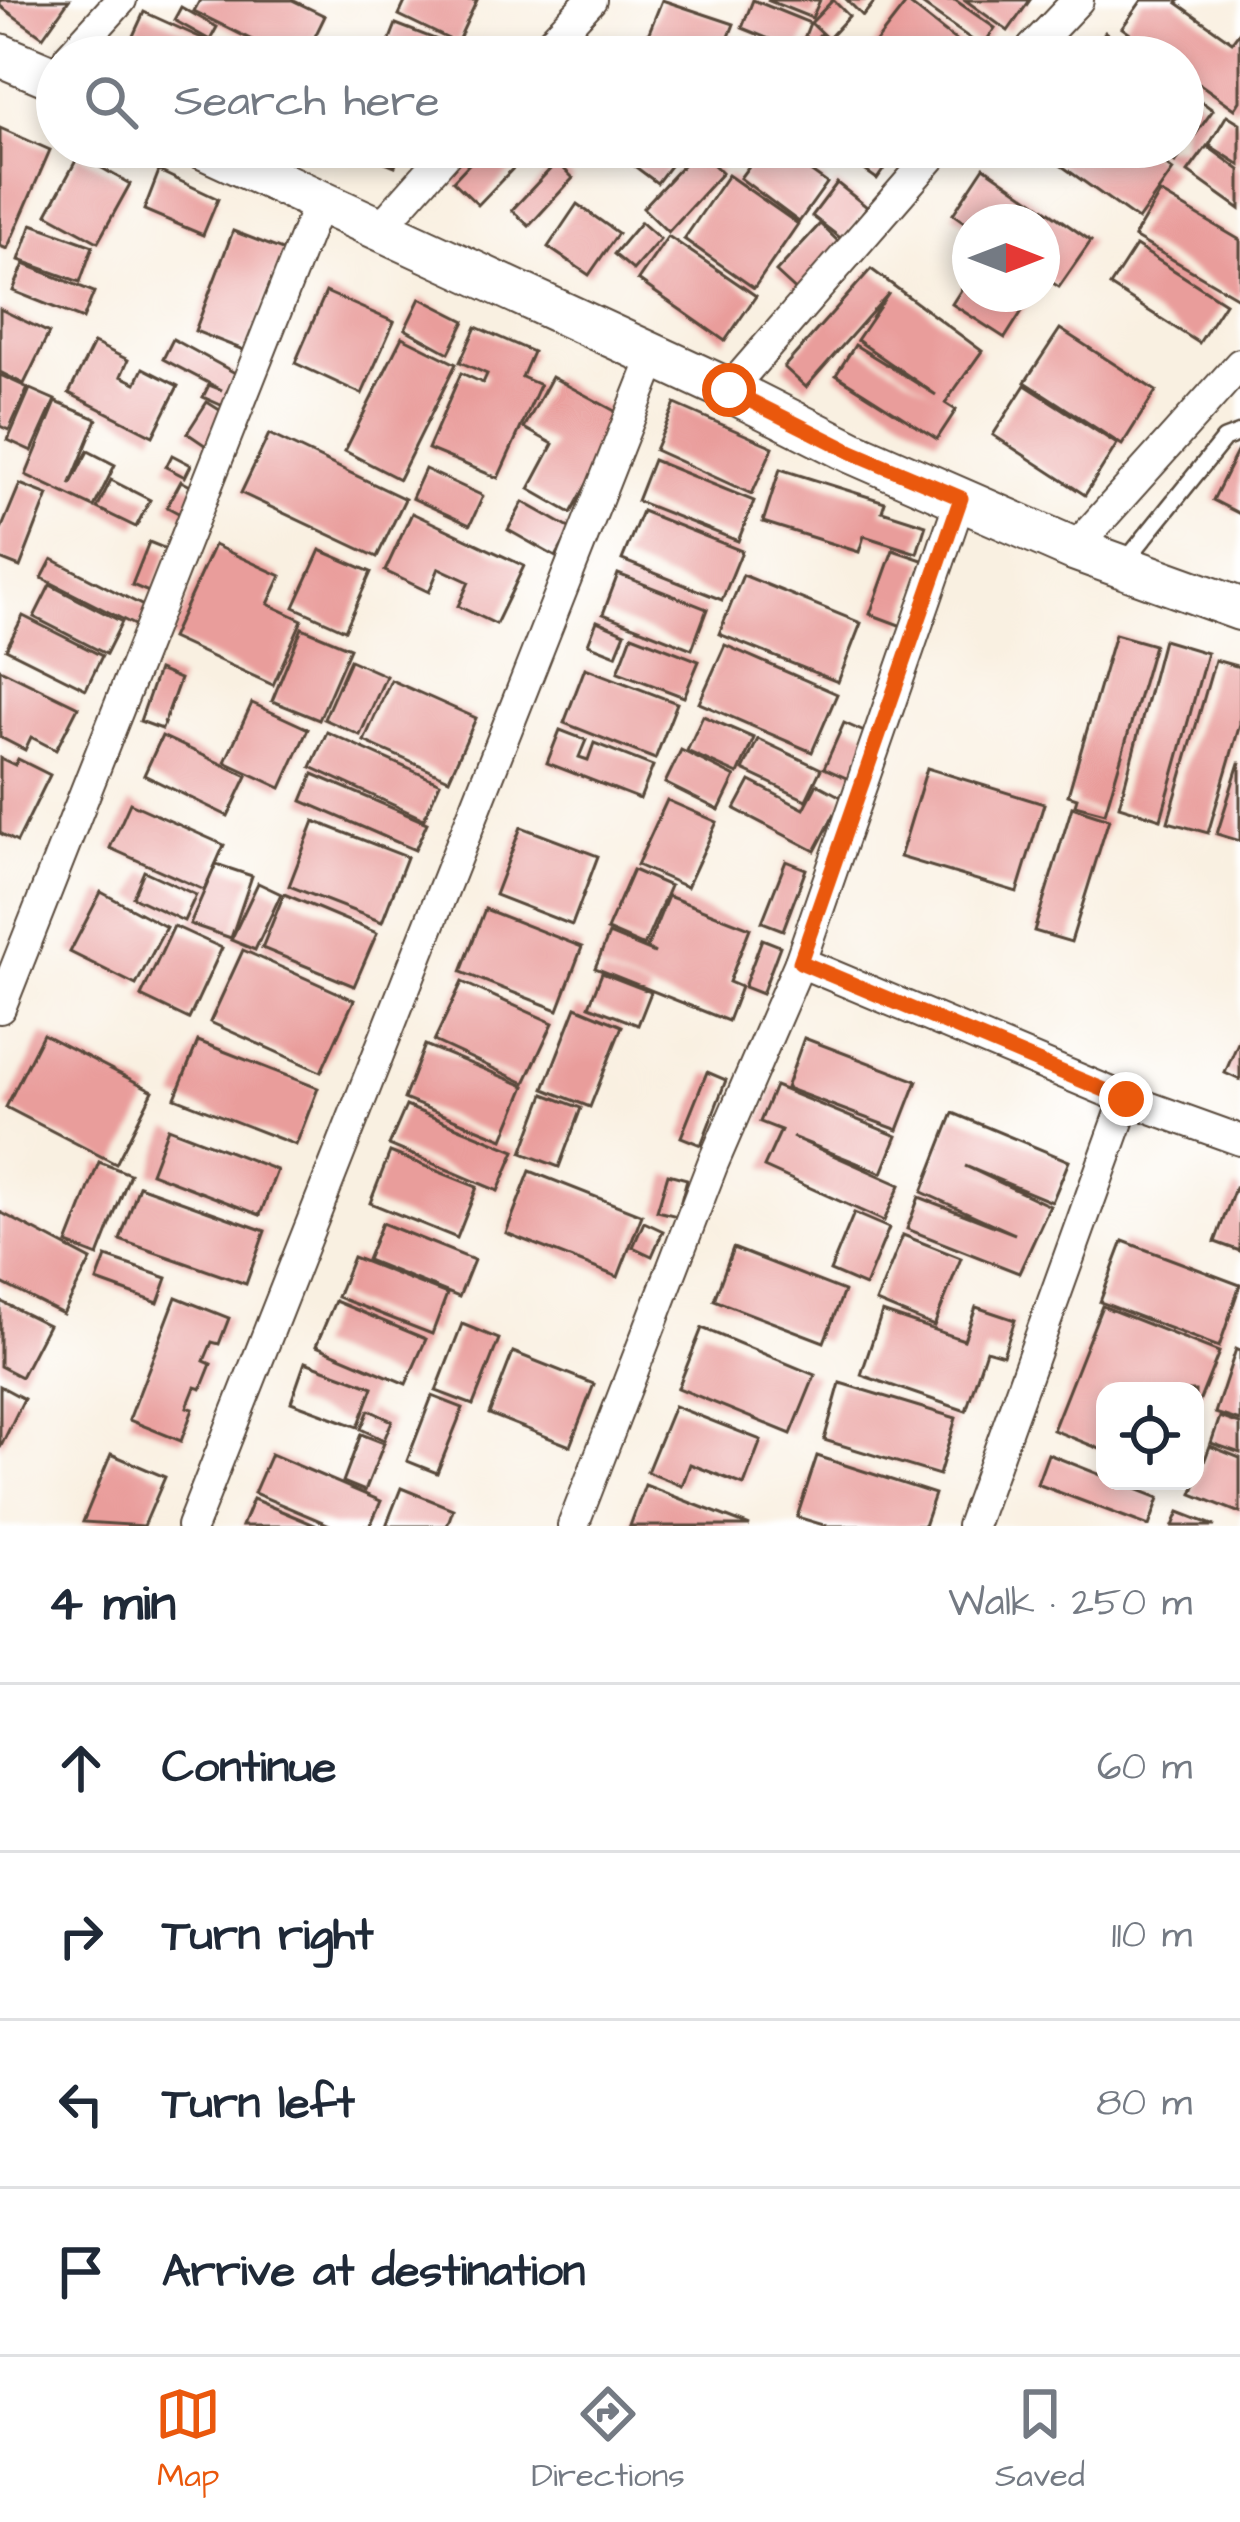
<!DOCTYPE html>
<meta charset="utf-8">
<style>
:root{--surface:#fff;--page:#f6f6f7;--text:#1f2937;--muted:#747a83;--line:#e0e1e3;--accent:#ea580c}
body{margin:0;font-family:"Architects Daughter",sans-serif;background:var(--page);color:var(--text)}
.controls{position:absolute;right:36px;bottom:36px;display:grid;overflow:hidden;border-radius:24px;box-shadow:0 6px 18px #0003}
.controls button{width:108px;height:108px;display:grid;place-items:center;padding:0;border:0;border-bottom:3px solid var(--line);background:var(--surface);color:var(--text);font:60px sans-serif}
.compass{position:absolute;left:952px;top:204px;width:108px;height:108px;border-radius:50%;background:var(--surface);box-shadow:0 6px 18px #0003;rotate:90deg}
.stop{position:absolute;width:36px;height:36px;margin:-27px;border:9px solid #ea580c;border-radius:50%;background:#fff}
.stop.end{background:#ea580c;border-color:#fff;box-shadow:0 3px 12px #0008}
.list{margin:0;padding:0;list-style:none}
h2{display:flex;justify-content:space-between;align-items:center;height:156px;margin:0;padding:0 48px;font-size:51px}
h2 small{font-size:39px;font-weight:400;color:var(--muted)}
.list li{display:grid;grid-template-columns:78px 1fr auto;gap:36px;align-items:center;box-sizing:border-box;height:168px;padding:0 48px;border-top:3px solid var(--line)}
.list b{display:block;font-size:45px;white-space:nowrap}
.list em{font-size:39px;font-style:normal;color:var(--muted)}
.icon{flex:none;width:66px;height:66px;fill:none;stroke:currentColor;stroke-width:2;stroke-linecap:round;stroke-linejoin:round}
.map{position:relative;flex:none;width:1240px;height:1526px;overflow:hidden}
.search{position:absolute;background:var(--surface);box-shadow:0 6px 18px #0003;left:36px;right:36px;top:36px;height:132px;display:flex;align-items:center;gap:30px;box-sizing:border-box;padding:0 42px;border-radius:66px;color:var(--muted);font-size:45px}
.sheet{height:828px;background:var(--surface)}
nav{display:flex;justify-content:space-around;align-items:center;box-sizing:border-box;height:168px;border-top:3px solid var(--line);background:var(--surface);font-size:33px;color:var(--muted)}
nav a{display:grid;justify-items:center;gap:6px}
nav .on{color:var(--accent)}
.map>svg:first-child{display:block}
.building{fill:#e99d9b}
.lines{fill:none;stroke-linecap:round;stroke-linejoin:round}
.lane-casing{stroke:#58483b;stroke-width:20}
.street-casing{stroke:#58483b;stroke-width:34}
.secondary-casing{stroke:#58483b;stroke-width:46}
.lane{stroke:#fff;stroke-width:15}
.street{stroke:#fff;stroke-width:30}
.secondary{stroke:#fff;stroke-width:42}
.route{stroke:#ea580c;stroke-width:15}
</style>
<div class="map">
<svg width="1240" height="1526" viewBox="0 0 1240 1526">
<rect width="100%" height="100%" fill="#fff"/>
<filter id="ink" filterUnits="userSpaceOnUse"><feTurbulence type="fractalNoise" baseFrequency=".00833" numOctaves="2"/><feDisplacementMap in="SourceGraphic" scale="24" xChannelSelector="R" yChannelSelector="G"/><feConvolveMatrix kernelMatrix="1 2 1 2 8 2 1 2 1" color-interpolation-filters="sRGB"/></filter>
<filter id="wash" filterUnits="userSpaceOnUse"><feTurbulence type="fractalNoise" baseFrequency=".004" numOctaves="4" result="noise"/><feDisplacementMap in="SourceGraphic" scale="48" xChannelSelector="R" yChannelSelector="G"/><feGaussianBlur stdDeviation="2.7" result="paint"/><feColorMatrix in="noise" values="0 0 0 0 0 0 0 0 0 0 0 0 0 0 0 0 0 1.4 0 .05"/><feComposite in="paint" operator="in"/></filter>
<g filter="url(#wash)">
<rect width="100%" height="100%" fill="#f9f0e1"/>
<g id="blocks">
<g class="building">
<polygon points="0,0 69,0 43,37 0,6"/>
<polygon points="200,0 292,0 325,16 305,57 286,57 194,11"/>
<polygon points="406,0 477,0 457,43 399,15"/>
<polygon points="662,0 734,24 721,57 703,57 648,35"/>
<polygon points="753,0 810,23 799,51 742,28"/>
<polygon points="767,0 820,0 812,18"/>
<polygon points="833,0 849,16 828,39 811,23"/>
<polygon points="847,0 876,0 863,16"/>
<polygon points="916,0 955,0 995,28 982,47"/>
<polygon points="965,0 1030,0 1008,31"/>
<polygon points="1142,0 1180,0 1177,3 1232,42 1240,31 1240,101 1235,109 1183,72 1183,57 1162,57 1122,28"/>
<polygon points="907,2 963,46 954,57 888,57 873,46"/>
<polygon points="181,7 217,27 210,40 174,20"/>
<polygon points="144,12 219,46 243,57 144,57 127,49"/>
<polygon points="396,24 453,46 449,57 413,57 387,47"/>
<polygon points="574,29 600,49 594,57 553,57"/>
<polygon points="1105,32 1139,57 1087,57"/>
<polygon points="820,34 832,45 846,57 799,57"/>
<polygon points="1183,88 1213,110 1175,163 1153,147 1183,147"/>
<polygon points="1227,115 1240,123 1240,165 1209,145"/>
<polygon points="0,128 50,150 7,249 0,246"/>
<polygon points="1207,146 1240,170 1240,209 1188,172"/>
<polygon points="348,147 403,147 395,166"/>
<polygon points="485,147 508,147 522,159 478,205 453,181"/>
<polygon points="530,147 568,147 548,166"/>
<polygon points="609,147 661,147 676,158 657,183"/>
<polygon points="763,147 777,147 827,183 799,222 740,178"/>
<polygon points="832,147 899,147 877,179"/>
<polygon points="1035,147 1124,147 1137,156 1143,148 1173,170 1138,220"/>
<polygon points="698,149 722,173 668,232 643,208"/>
<polygon points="79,155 130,184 98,242 47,214"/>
<polygon points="557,162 573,178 529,226 512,210"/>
<polygon points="984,167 1091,241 1059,287 1042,276 1042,222 970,226 953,214"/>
<polygon points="159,171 218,199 203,235 144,210"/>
<polygon points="728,175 798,224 754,288 684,239"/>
<polygon points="837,183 867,207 843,240 812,216"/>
<polygon points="1160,193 1240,240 1240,299 1134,237"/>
<polygon points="577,204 618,233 589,275 548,247"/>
<polygon points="641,222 660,239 633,270 614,254"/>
<polygon points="32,224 93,246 80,282 19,260"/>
<polygon points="820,224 843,246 800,294 776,272"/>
<polygon points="233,231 285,251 246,351 195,331"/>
<polygon points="668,236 756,296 725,341 638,280"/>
<polygon points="1136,246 1225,303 1199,343 1110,286"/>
<polygon points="24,264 94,292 83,319 13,291"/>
<polygon points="871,269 982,351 945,403 956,410 937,439 836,375 855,345 936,395 857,340 889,293 806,387 784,367"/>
<polygon points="970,276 970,294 1033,294 1005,338 952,304"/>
<polygon points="326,292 394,322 362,394 295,363"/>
<polygon points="420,298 465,321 449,353 405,329"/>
<polygon points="0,309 49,333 24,384 0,372"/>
<polygon points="476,327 533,352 522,377 540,385 498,478 428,449 461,373 483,383 487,374 460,362"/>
<polygon points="1060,329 1156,391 1122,445 1025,382"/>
<polygon points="402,337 456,364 399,479 345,451"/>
<polygon points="173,339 237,374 226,393 235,397 230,409 203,397 209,385 222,390 163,359"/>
<polygon points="94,343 128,360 121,376 136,383 143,368 178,386 153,436 69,393"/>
<polygon points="0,375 28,388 9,430 0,426"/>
<polygon points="552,377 624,416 571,513 529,489 553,444 524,428"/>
<polygon points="1025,385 1117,444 1085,495 993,435"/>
<polygon points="30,389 55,400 32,451 8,440"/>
<polygon points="56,402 97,419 70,485 88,451 115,465 94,507 26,475"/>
<polygon points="207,402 229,416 209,448 187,433"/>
<polygon points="675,404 773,447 752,494 655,450"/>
<polygon points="269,434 405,499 377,557 241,493"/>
<polygon points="1240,446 1240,514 1213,500"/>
<polygon points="172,455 191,465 185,477 166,467"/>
<polygon points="653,460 754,501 738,541 637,501"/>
<polygon points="425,469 483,496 470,525 412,498"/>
<polygon points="780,469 885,502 882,511 926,525 917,553 864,536 859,552 763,522"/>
<polygon points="111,480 150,500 136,527 97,508"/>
<polygon points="181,481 198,490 184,516 167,507"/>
<polygon points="20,484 48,495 20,567 0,559 0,532"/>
<polygon points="523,502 571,529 556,557 508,530"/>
<polygon points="642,511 742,551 722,600 622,560"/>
<polygon points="412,513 524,566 496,624 458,606 469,582 439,568 429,592 385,571"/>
<polygon points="149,542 169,550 151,593 132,585"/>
<polygon points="214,545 281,576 268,604 302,620 273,685 171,638"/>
<polygon points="320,550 371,572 345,630 294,607"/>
<polygon points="893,550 925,561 902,626 870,614"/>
<polygon points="52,559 149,609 140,628 42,578"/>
<polygon points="618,574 707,609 692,649 603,614"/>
<polygon points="743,575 861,623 838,682 719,634"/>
<polygon points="50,585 122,622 106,654 34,617"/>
<polygon points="23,616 102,656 86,689 6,649"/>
<polygon points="597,621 625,633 616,655 588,644"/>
<polygon points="302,628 350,648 319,720 272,701"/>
<polygon points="1115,634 1154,645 1105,813 1075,805 1077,798 1068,795"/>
<polygon points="632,635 699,661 684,697 618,672"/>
<polygon points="1163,640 1207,653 1161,819 1119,806"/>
<polygon points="725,645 837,694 812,752 699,703"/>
<polygon points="350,660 386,676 360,735 324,719"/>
<polygon points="1215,660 1240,667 1240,724 1208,833 1168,822"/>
<polygon points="585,668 677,703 655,759 564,723"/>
<polygon points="0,669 78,707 56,750 31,737 25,750 0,737"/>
<polygon points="158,670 180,679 162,729 140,721"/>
<polygon points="391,680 476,718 449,779 364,741"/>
<polygon points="252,703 308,729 281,788 225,762"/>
<polygon points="703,716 754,738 738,774 687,751"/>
<polygon points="844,723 871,735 851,780 824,768"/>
<polygon points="560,730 586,740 579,757 588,760 594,743 653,766 640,799 547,763"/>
<polygon points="327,732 440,783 424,819 311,767"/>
<polygon points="162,736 247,776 228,816 144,775"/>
<polygon points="758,739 821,769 806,800 743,770"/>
<polygon points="681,750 735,777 719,810 665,783"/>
<polygon points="0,758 15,765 18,759 50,775 17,842 0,833"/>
<polygon points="1239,763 1240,763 1240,841 1217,834"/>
<polygon points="927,768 1044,804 1017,892 900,857"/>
<polygon points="313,774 427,823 415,850 302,801"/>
<polygon points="750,781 804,809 817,784 843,798 815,851 735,809"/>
<polygon points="667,800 717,822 687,887 637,865"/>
<polygon points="130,803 224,845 204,890 110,848"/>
<polygon points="1072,807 1109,819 1071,942 1034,931"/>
<polygon points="314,821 407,857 382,922 289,886"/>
<polygon points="521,827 598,856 572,925 495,895"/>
<polygon points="786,861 806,869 783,930 762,922"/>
<polygon points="216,864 252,876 231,938 190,924"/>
<polygon points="633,870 670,886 644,946 607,930"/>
<polygon points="144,871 196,895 184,921 133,897"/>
<polygon points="258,883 281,894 255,950 231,940"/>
<polygon points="101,892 166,927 136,985 70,952"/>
<polygon points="284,894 377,933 354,986 262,948"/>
<polygon points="668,896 750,928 729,982 741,987 728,1021 595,968 609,934 655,953 647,948"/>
<polygon points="485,909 582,947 558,1010 461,972"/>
<polygon points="174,926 222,948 189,1019 141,996"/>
<polygon points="762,939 780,946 762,994 744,987"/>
<polygon points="243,950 354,1000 321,1072 210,1022"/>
<polygon points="602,973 651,992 638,1025 589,1006"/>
<polygon points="462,982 553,1023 525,1083 434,1041"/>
<polygon points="576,1007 622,1026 590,1107 544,1089"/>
<polygon points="43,1034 153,1091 116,1164 6,1107"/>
<polygon points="804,1038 917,1081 898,1130 786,1088"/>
<polygon points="1240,1038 1240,1080 1225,1073"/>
<polygon points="198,1041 318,1088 296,1145 175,1098"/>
<polygon points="425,1045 525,1086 503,1139 404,1099"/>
<polygon points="707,1072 726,1080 701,1145 681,1137"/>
<polygon points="775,1086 897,1136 882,1173 792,1137 900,1185 884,1221 764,1167 781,1130 760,1122"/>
<polygon points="544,1094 581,1108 559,1167 522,1153"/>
<polygon points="406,1106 515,1151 498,1191 389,1145"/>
<polygon points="953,1113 1069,1161 1052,1202 965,1166 1050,1206 1019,1273 907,1229 919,1197 1015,1234 922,1192"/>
<polygon points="168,1128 277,1170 260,1215 151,1173"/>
<polygon points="390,1152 477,1187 457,1238 370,1203"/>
<polygon points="99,1162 130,1174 98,1256 67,1244"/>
<polygon points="530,1171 642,1215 618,1277 506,1233"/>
<polygon points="668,1174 687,1179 677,1216 657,1211"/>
<polygon points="139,1186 265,1231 246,1284 120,1240"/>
<polygon points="1235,1188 1240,1190 1240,1251 1215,1242"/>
<polygon points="0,1212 91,1260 63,1314 0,1282"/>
<polygon points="854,1213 889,1228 865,1286 830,1271"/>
<polygon points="644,1222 663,1231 652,1256 633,1247"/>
<polygon points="382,1223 474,1260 459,1297 367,1260"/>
<polygon points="903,1235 961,1258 934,1326 876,1302"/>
<polygon points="1123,1241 1240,1285 1219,1347 1100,1302"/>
<polygon points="733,1248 844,1291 824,1342 714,1300"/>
<polygon points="106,1257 167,1278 158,1303 97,1281"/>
<polygon points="353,1257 447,1294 432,1334 337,1297"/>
<polygon points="176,1297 229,1318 219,1344 212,1342 204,1361 211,1364 201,1389 195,1387 187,1407 193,1409 181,1441 129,1420"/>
<polygon points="0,1301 48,1325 21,1377 0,1366"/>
<polygon points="335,1301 426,1339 406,1384 316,1346"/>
<polygon points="1102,1306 1219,1352 1195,1412 1195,1391 1105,1391 1105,1451 1053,1430"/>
<polygon points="976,1307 1015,1320 1003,1355 986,1350 966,1411 861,1375 882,1312 964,1340"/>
<polygon points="462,1324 499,1339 473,1405 436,1391"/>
<polygon points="702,1328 815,1375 791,1434 678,1388"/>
<polygon points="1236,1349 1240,1351 1240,1421 1215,1413"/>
<polygon points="513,1352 594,1384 570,1446 489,1414"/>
<polygon points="305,1362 373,1387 358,1427 291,1402"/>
<polygon points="840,1383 956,1418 939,1475 824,1440"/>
<polygon points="0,1386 24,1399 0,1448"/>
<polygon points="432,1396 463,1408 437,1473 407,1461"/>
<polygon points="674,1406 761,1440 744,1485 690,1464 682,1486 647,1472"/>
<polygon points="369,1410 392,1421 384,1440 361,1429"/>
<polygon points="1220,1417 1240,1424 1240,1453 1211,1443"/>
<polygon points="361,1434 384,1443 365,1491 343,1482"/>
<polygon points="1210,1446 1240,1458 1240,1513 1192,1494"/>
<polygon points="111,1454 165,1477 144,1526 83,1522"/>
<polygon points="271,1454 381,1501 370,1526 332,1526 254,1493"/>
<polygon points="1048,1454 1159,1498 1149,1526 1037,1484"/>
<polygon points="817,1456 935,1494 924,1526 827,1526 797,1517"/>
<polygon points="645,1485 750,1526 630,1526"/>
<polygon points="401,1488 453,1509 447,1526 386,1526"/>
<polygon points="253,1499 317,1526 242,1526"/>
<polygon points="1179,1512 1215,1526 1173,1526"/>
</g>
</g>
</g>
<g filter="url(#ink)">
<use href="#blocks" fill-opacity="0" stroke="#58483b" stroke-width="3"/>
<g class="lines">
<defs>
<polyline id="lane" points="1124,563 1224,439 1240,433"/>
<g id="street">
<polyline points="69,57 121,0"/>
<polyline points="537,57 591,0"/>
<polyline points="1024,57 1078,0"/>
<polyline points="380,228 452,147"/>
<polyline points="729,390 940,147"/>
<polyline points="1074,549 1240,364"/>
<polyline points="800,962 1126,1099 1240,1140"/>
<polyline points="0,1008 319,202"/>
<polyline points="192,1526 654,356"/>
<polyline points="573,1526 713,1163 800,962 961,498"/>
<polyline points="972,1526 1126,1099"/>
</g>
<g id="secondary">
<polyline points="0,55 57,79"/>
<polyline points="202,147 729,390 852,452 1074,549 1240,609"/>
</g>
</defs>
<use href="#lane" class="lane-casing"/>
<use href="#street" class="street-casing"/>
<use href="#secondary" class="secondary-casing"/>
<use href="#lane" class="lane"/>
<use href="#street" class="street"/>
<use href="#secondary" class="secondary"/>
</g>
</g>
<g class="lines" filter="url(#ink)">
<polyline class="route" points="729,390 852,452 961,498 800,962 1126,1099"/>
</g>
</svg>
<div class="controls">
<button><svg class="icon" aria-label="locate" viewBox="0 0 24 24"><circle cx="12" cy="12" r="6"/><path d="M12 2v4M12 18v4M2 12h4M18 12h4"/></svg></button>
</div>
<svg class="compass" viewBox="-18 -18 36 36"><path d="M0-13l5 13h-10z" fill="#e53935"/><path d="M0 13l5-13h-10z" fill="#747a83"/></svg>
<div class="stop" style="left:729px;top:390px"></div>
<div class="stop end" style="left:1126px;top:1099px"></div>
<div class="search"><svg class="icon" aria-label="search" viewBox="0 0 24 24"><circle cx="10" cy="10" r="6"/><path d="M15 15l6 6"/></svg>Search here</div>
</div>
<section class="sheet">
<h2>4 min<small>Walk · 250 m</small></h2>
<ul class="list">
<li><svg class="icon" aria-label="ahead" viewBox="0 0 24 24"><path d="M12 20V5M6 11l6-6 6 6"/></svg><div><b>Continue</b></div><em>60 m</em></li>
<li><svg class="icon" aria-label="right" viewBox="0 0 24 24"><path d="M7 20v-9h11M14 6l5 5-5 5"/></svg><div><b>Turn right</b></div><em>110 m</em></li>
<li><svg class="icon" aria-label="left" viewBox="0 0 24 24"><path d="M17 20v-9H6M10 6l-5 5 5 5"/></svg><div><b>Turn left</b></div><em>80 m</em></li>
<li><svg class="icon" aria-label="arrive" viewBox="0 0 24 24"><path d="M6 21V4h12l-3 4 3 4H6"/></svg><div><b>Arrive at destination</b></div></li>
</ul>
</section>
<nav>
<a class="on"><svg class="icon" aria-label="map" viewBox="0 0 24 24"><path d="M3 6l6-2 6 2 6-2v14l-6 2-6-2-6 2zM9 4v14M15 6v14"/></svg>Map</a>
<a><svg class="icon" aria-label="directions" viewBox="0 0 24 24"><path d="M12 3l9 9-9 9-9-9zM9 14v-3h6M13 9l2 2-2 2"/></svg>Directions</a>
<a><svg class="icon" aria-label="saved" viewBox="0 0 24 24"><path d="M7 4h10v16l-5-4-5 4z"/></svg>Saved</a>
</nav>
